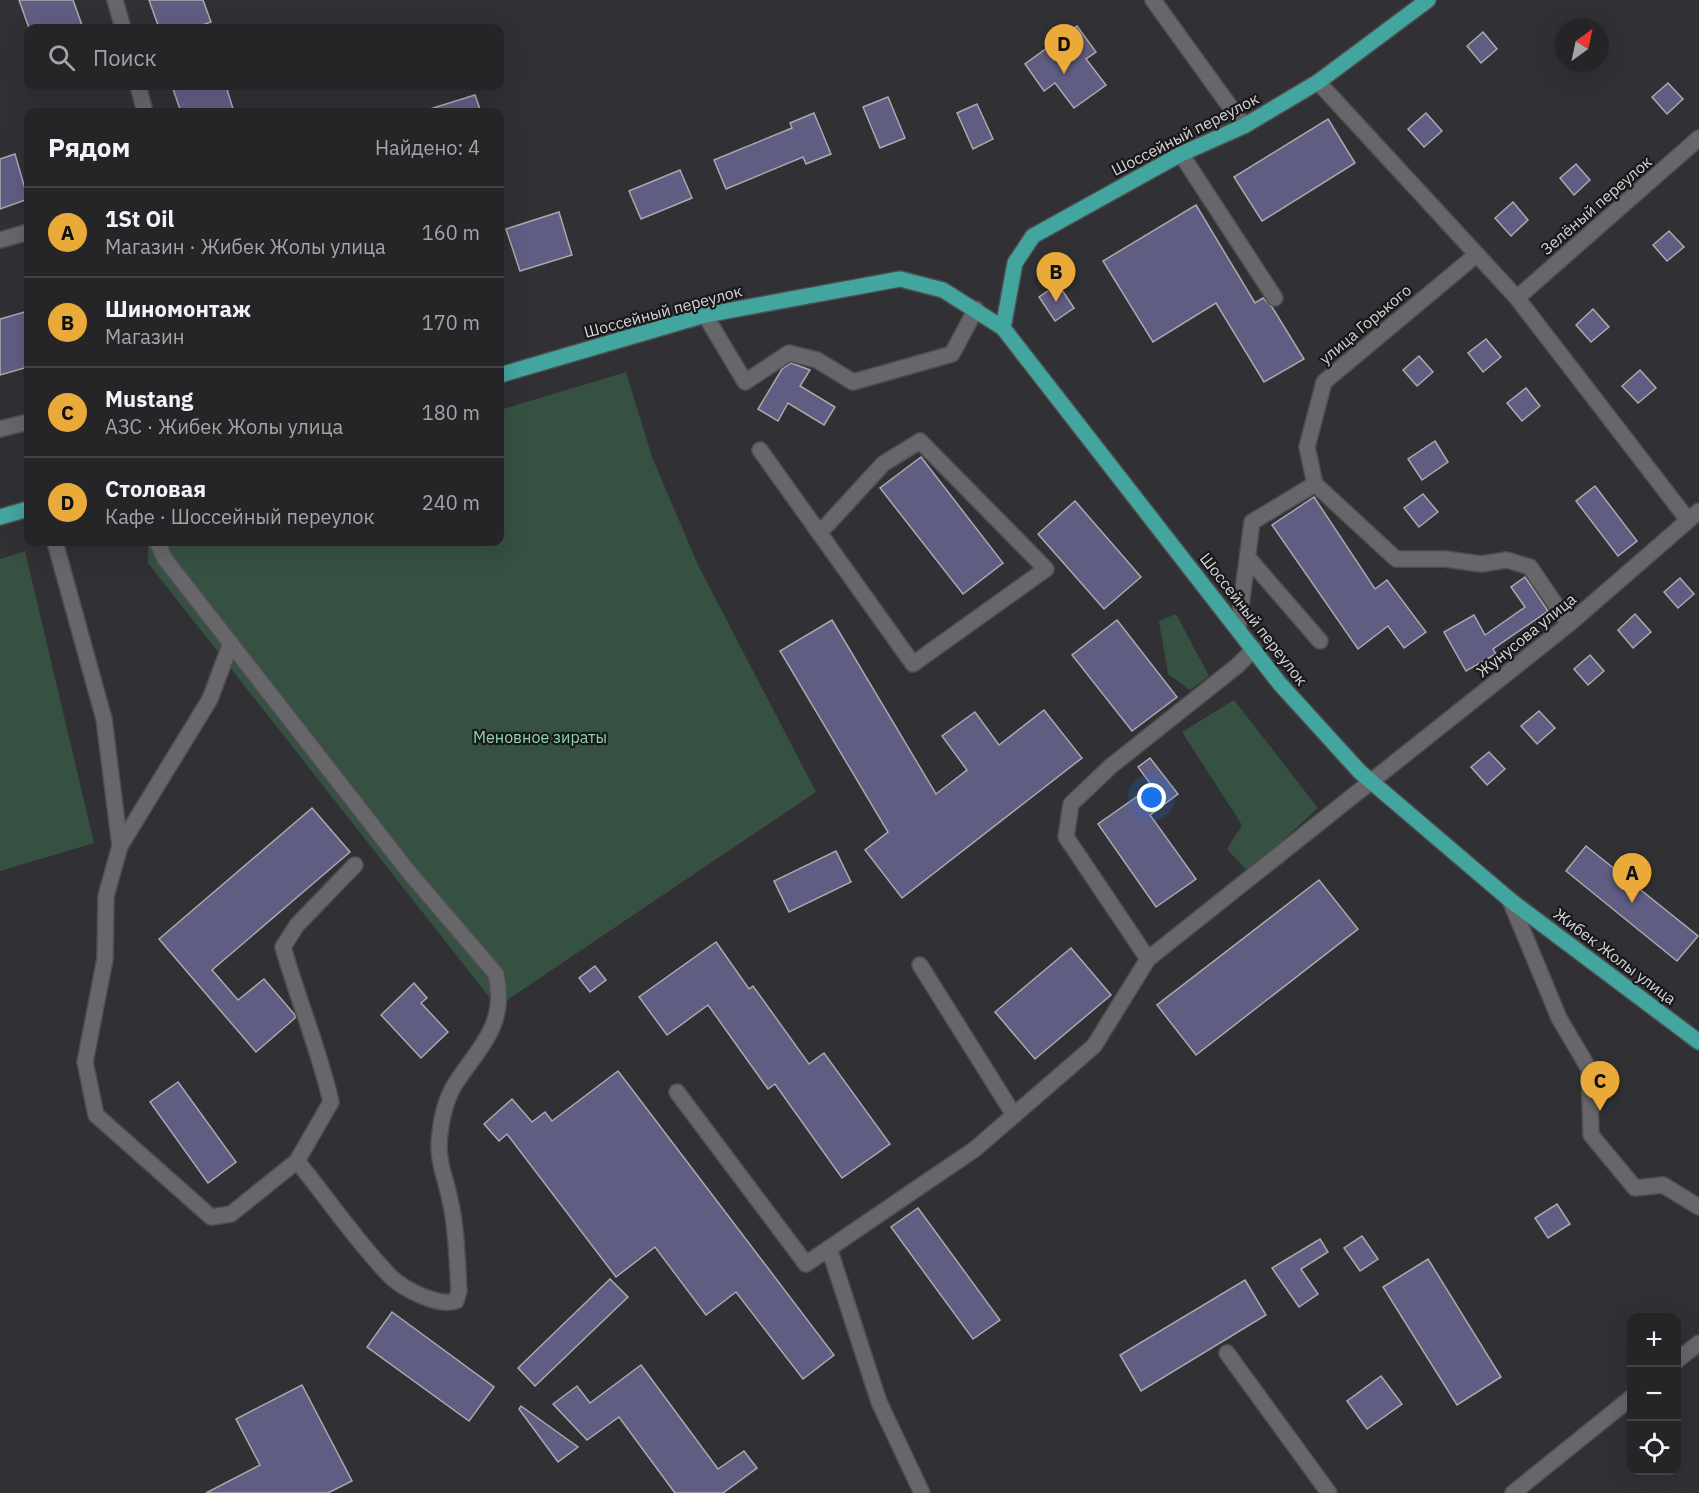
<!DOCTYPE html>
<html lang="ru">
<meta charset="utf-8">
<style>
:root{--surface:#252528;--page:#2d2d30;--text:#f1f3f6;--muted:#a3a5a8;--line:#424245;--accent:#eaaa39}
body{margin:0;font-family:"IBM Plex Sans",sans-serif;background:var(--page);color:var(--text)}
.controls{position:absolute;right:18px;bottom:18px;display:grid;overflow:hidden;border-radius:12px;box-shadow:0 6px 24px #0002}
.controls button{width:54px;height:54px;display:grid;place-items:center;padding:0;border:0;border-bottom:2px solid var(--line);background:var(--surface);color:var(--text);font:30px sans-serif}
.compass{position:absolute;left:1555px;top:18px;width:54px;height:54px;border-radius:50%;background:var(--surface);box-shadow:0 6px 24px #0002;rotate:33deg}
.you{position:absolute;left:1152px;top:798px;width:21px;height:21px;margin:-15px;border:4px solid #fff;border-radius:50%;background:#1a73e8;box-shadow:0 0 0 9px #1a73e833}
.badge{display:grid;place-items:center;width:39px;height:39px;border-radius:50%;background:var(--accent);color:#111;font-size:20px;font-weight:700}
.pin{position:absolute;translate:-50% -50px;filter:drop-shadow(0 2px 3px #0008)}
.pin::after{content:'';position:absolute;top:32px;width:21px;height:18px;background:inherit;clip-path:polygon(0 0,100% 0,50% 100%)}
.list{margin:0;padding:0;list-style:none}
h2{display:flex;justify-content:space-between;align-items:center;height:78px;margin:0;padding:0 24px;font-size:26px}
h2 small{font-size:20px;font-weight:400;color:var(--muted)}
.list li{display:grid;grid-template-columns:39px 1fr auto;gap:18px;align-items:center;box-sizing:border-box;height:90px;padding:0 24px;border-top:2px solid var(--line)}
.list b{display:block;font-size:22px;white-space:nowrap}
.list p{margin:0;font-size:20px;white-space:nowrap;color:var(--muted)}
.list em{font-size:20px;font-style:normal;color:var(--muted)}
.icon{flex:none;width:33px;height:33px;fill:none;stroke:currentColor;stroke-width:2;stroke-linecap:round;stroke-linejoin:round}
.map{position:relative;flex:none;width:1699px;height:1493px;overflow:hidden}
.search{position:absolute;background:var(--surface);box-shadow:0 6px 24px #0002;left:24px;top:24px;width:480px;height:66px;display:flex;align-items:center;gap:15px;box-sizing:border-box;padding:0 21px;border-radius:12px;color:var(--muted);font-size:22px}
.panel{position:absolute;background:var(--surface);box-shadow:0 6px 24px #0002;left:24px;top:108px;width:480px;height:438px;border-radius:12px}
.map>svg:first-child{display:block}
.green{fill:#365041}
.building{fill:#605d83;stroke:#aaa9ae;stroke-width:1.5}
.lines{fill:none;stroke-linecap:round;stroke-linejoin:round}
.minor-casing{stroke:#4e4e51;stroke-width:18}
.major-casing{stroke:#4e4e51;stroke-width:18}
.minor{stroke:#66666b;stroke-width:15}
.major{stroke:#42a69f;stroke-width:15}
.labels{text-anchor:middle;stroke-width:4.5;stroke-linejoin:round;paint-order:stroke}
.street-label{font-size:16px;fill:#d5d5d8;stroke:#19191b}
.park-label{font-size:16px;fill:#8ed4ad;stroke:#19191b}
</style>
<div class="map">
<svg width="1699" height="1493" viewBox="0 0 1699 1493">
<rect width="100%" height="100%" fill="#313135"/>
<g class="green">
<polygon points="626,372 652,457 698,565 816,792 497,1007 148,563 148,542 500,542 500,410"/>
<polygon points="25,551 94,843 0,871 0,559"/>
<polygon points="1176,614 1209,676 1190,690 1168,674 1159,621"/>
<polygon points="1234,700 1318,808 1248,872 1227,849 1242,825 1182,732"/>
</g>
<g class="building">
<polygon points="19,0 73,0 83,28 29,28"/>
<polygon points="149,0 203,0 211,22 193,28 159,28"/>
<polygon points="1077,26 1096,52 1086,59 1106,85 1074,108 1055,83 1044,91 1025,64"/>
<polygon points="1483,32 1497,49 1481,63 1467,46"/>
<polygon points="1668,83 1683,99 1667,114 1652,97"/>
<polygon points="172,86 226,86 234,112 181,112"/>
<polygon points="475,95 481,112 431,112 430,109"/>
<polygon points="888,97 905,138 880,148 863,107"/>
<polygon points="977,104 993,139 973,149 957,113"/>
<polygon points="814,113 831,154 806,164 803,157 726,189 714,160 792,128 790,123"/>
<polygon points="1426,113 1442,131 1424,147 1408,129"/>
<polygon points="1328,119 1355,163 1262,221 1234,177"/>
<polygon points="15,154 28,199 0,209 0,159"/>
<polygon points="1576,164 1590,180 1574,195 1560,178"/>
<polygon points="680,170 692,198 641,219 629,191"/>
<polygon points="1513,202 1528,220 1511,236 1495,218"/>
<polygon points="1196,205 1255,303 1263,298 1272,307 1304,359 1264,382 1216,303 1153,342 1103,261"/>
<polygon points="559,212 572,255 520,271 506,229"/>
<polygon points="1669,231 1684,247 1667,261 1653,245"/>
<polygon points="1058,284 1074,308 1055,321 1039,297"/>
<polygon points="1593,309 1609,327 1591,342 1576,325"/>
<polygon points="28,311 28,367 0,375 0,319"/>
<polygon points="1486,339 1501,357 1483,372 1468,353"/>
<polygon points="1419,356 1433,372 1417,386 1403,370"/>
<polygon points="791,363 810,370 800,386 835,407 824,425 788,403 778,421 758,409 782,369"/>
<polygon points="1640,370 1656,388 1638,403 1622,386"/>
<polygon points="1526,388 1540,406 1522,421 1507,403"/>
<polygon points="1435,441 1448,462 1422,480 1408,459"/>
<polygon points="921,457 1003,563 963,594 880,488"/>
<polygon points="1595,486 1637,541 1618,556 1576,501"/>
<polygon points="1423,494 1438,512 1419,527 1404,508"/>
<polygon points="1314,497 1375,589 1387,580 1426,632 1404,648 1388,626 1358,649 1272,525"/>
<polygon points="1075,501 1141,577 1104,609 1038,534"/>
<polygon points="1525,577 1548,611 1493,649 1496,654 1466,671 1444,632 1474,615 1485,635 1525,607 1511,587"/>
<polygon points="1680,578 1694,594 1678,608 1664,592"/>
<polygon points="1635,614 1651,632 1633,648 1618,630"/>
<polygon points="832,620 936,794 967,770 942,736 975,712 999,745 1044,710 1082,758 902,898 865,850 888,832 780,651"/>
<polygon points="1117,620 1177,697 1132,731 1072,655"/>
<polygon points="1590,655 1604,671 1588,685 1574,669"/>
<polygon points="1539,711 1555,728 1537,744 1521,726"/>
<polygon points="1489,752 1505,769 1487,785 1471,767"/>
<polygon points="1150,758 1178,794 1150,815 1196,879 1156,907 1098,824 1152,786 1138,767"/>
<polygon points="312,808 350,852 212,970 238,1000 264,979 295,1015 295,1018 256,1052 159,939"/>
<polygon points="1586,846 1698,936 1677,961 1566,871"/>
<polygon points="836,851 851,882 789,912 774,881"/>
<polygon points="1319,880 1358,929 1196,1055 1157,1005"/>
<polygon points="716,942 749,989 753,986 809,1064 824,1053 890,1144 842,1178 775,1084 768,1089 708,1005 667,1035 639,997"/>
<polygon points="1071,948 1111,995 1035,1059 995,1012"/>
<polygon points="595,966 606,980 590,992 579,978"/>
<polygon points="414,983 427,998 421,1003 448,1032 421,1058 381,1015"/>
<polygon points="618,1071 834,1355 803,1379 736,1292 706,1315 655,1247 616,1277 507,1134 499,1141 484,1124 512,1099 532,1122 545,1112 552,1121"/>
<polygon points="178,1082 236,1162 208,1183 150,1102"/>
<polygon points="1557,1204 1570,1224 1548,1238 1535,1218"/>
<polygon points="918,1208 1000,1320 973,1339 891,1227"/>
<polygon points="1362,1236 1378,1259 1360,1271 1344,1248"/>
<polygon points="1320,1239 1328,1252 1301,1269 1318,1294 1299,1307 1272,1268"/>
<polygon points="1428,1259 1501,1377 1457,1405 1383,1287"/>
<polygon points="610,1279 628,1297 535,1386 518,1368"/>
<polygon points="1245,1280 1266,1315 1141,1391 1120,1355"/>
<polygon points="392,1312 494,1387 469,1421 367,1347"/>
<polygon points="641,1365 718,1469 744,1451 757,1468 723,1493 675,1493 619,1417 587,1440 553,1404 577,1386 590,1403"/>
<polygon points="1381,1376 1402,1404 1367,1429 1347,1401"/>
<polygon points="302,1385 352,1481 328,1493 206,1493 260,1465 236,1419"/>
<polygon points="521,1406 578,1447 558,1462 519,1409"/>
</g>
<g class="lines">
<defs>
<g id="minor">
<polyline points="115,0 123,28"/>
<polyline points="1153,0 1244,126"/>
<polyline points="1318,82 1517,298 1688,520"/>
<polyline points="138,86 145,112"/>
<polyline points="1181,154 1275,298"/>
<polyline points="0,240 28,232"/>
<polyline points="1476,255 1324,382 1307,447 1315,484 1396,559 1445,559 1481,564 1507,560 1530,567 1569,624"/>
<polyline points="1517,298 1699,138"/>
<polyline points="705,315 745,382 789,353 817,360 853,382 952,354 976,309"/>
<polyline points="0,429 28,422"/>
<polyline points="760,450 913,664 1046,569 920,441 883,464 827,525 818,531"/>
<polyline points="55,542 104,719 120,846 106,896 105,959 85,1062 96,1115 211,1217 231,1214 297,1161"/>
<path d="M 157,542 L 165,559 L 408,871 L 496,974 C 507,1023 482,1044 457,1081 C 447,1096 442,1115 440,1133 C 436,1159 445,1175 450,1200 C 457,1229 457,1261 459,1291 L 456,1301 C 438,1307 403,1289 390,1276 C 356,1241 328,1199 297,1161 L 331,1102 C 319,1049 298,1000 283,947 L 297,925 L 355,865"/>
<polyline points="1249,559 1320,641"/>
<polyline points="1238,629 1252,522 1315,484"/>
<polyline points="120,846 210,699 231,643"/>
<polyline points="1510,900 1559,1018 1589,1069 1591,1135 1635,1188 1663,1185 1699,1207"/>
<polyline points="1148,959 1066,837 1071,804 1111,766 1237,666 1254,649"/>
<polyline points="920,965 1014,1115"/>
<polyline points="677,1092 806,1264 975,1149 1094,1046 1148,959 1569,624 1699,511"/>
<polyline points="829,1248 879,1402 922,1493"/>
<polyline points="1227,1353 1329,1493"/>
<polyline points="1676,1361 1699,1343"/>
<polyline points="1513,1493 1632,1397"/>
</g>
<g id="major">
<polyline points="1003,328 1015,263 1033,236 1181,154 1244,126 1318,82 1428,0"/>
<polyline points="500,375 705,315 900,279 943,290 1003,328 1280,684 1360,772 1510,900 1699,1042"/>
<polyline points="0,517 28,509"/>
</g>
</defs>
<use href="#minor" class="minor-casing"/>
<use href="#major" class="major-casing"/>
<use href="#minor" class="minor"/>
<use href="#major" class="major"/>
</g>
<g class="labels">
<g class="street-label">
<text transform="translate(1185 134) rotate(-27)" y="6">Шоссейный переулок</text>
<text transform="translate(1596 205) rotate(-41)" y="6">Зелёный переулок</text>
<text transform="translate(663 311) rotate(-15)" y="6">Шоссейный переулок</text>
<text transform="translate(1365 324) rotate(-40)" y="6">улица Горького</text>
<text transform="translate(1254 619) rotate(52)" y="6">Шоссейный переулок</text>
<text transform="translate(1526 635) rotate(-39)" y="6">Жунусова улица</text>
<text transform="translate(1615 956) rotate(37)" y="6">Жибек Жолы улица</text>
</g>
<g class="park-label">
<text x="540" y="743">Меновное зираты</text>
</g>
</g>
</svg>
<div class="controls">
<button>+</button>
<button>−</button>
<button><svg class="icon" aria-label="locate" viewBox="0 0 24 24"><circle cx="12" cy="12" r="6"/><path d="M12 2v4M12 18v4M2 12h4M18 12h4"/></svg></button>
</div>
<svg class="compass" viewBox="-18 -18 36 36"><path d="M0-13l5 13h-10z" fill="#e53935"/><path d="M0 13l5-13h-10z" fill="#a3a5a8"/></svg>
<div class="you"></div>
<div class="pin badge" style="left:1632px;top:903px">A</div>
<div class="pin badge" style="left:1056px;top:302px">B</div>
<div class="pin badge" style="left:1600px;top:1111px">C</div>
<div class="pin badge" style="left:1064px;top:74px">D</div>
<div class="search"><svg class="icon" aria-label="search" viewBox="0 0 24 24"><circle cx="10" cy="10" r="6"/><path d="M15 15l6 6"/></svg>Поиск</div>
<section class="panel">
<h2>Рядом<small>Найдено: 4</small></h2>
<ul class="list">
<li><span class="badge">A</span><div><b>1St Oil</b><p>Магазин · Жибек Жолы улица</p></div><em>160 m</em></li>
<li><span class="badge">B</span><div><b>Шиномонтаж</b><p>Магазин</p></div><em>170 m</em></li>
<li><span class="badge">C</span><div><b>Mustang</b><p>АЗС · Жибек Жолы улица</p></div><em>180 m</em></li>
<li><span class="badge">D</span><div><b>Столовая</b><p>Кафе · Шоссейный переулок</p></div><em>240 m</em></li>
</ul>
</section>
</div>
